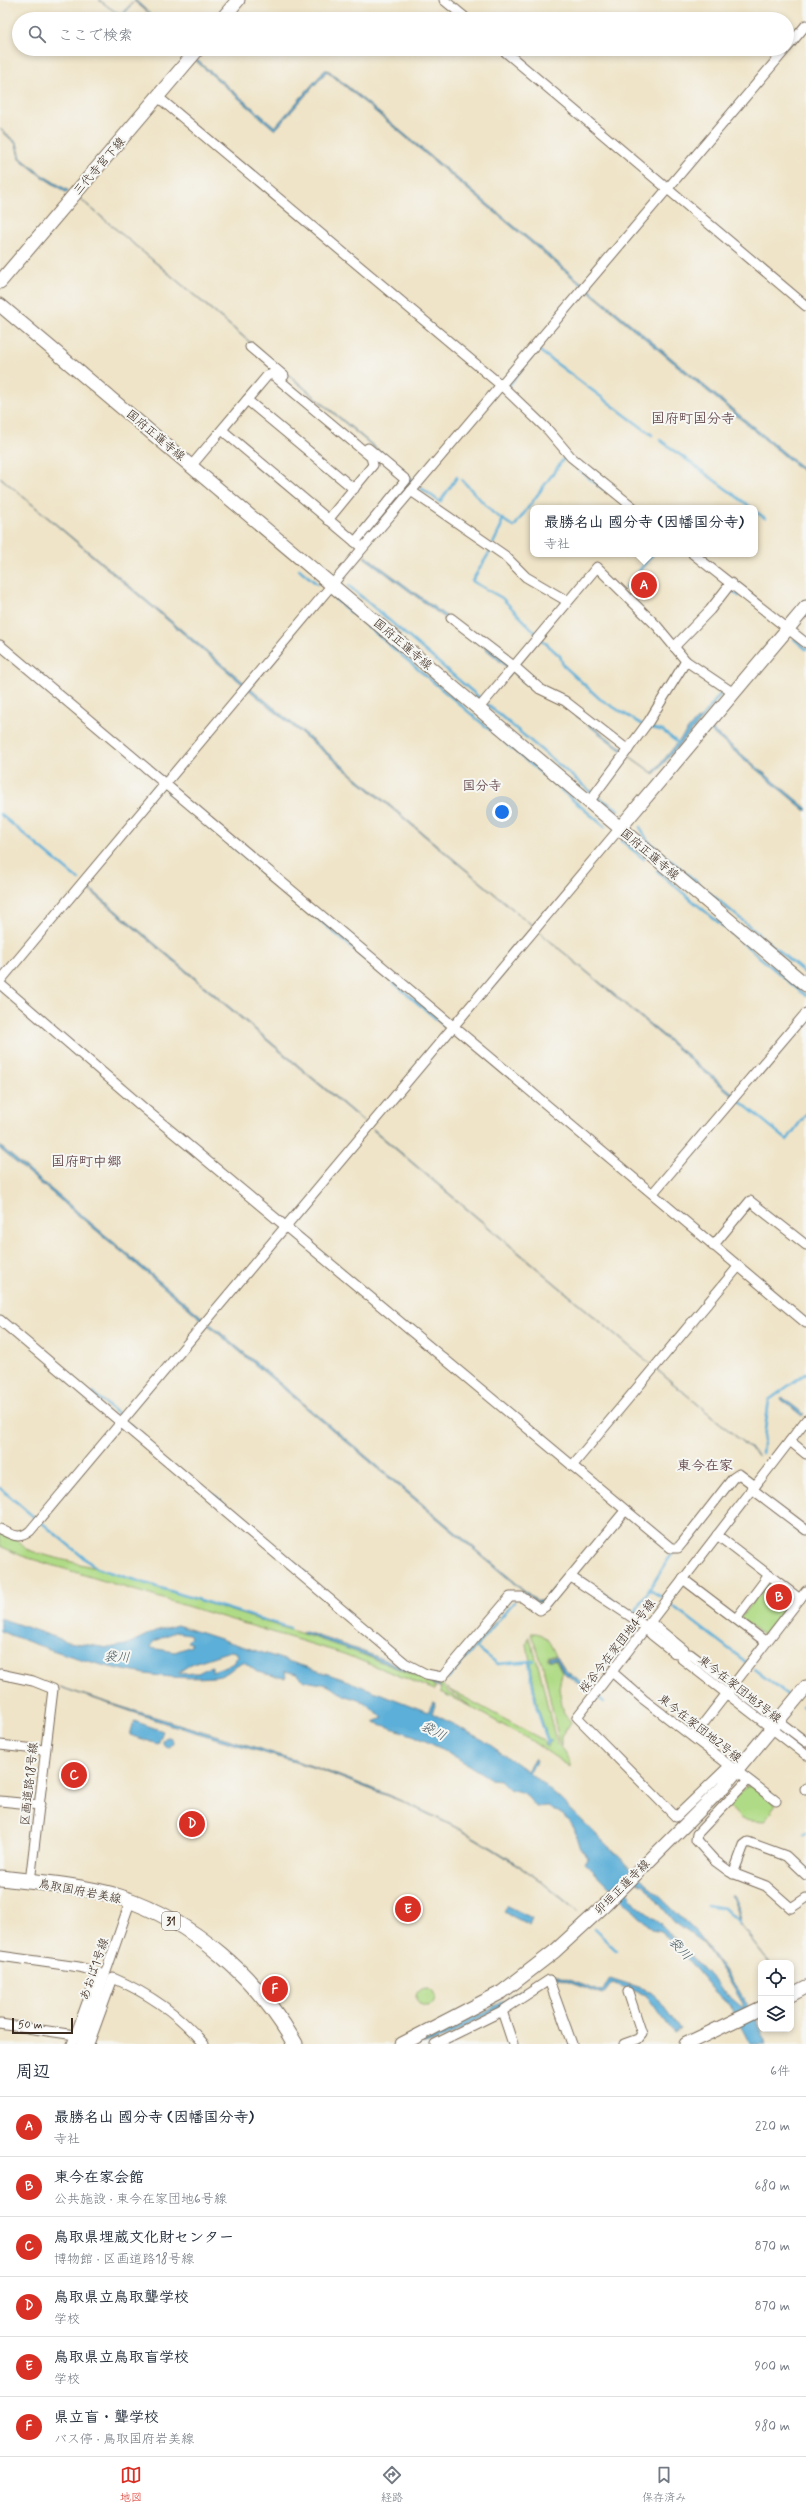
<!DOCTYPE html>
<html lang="ja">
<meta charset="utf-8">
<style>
:root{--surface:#fff;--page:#f6f6f7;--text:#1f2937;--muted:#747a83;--line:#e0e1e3;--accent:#d93025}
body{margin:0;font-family:Mynerve,"Klee One",sans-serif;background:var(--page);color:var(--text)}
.controls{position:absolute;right:12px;bottom:12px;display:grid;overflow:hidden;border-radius:8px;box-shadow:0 2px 6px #0003}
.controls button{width:36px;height:36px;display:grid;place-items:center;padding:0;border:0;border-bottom:1px solid var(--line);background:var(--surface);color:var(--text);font:20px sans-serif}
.scale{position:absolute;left:12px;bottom:10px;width:61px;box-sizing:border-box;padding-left:4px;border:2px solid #3b2a1e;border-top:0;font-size:11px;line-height:14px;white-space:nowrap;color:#3b2a1e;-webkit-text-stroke:3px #f6f6f2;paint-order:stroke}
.you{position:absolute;left:502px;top:812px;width:14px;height:14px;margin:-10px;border:3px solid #fff;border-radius:50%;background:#1a73e8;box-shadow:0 0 0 6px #1a73e833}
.badge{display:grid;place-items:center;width:26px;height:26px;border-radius:50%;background:var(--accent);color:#fff;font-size:13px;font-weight:700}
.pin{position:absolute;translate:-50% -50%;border:2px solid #fff;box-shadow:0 1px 4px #0006}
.popup{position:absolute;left:530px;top:505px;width:228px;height:52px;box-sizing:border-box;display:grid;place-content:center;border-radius:8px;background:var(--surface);filter:drop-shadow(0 1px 3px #0005);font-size:13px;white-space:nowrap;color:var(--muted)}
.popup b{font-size:15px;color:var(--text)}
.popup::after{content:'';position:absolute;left:50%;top:100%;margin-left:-8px;border:8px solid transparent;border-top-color:var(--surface)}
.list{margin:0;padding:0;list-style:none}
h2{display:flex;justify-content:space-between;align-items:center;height:52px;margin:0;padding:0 16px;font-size:17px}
h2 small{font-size:13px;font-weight:400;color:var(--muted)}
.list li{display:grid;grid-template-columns:26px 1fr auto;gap:12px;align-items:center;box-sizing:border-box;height:60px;padding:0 16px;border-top:1px solid var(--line)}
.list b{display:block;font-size:15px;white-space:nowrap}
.list p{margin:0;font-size:13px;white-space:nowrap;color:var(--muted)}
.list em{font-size:13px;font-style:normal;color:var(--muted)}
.icon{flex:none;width:22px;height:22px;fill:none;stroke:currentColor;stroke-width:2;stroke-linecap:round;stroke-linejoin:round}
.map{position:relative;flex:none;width:806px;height:2044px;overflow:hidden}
.search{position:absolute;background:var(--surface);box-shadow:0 2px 6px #0003;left:12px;right:12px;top:12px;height:44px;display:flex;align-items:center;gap:10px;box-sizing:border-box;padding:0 14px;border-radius:22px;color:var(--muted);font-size:15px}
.sheet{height:412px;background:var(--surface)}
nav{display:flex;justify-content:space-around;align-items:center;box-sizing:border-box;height:56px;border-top:1px solid var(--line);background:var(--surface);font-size:11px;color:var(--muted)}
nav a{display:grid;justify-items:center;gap:2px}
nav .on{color:var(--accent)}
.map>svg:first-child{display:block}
.green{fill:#b0db86;stroke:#768252}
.water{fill:#5cafd8;stroke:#4c6c7b;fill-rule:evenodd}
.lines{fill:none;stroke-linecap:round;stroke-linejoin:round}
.stream{stroke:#5cafd8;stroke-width:2.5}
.street-casing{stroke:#7a6b5a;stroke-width:11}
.secondary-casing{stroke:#7a6b5a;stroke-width:15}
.primary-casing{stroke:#7a6b5a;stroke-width:17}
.street{stroke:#fff;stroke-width:9}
.secondary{stroke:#fff;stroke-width:13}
.primary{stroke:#fff;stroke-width:15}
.labels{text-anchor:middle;stroke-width:4;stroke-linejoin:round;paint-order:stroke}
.shield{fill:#f6f6f2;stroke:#73675e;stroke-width:1}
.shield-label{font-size:11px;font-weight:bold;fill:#3b2a1e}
.street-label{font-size:12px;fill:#3b2a1e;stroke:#f6f6f2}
.neighbourhood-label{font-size:13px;font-weight:bold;fill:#6a4f54;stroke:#f6f6f2}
.water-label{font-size:13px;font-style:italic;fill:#47595f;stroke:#f6f6f2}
.quarter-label{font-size:14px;font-weight:bold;fill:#6a4f54;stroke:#f6f6f2}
</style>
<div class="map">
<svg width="806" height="2044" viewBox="0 0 806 2044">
<rect width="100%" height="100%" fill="#f6f6f2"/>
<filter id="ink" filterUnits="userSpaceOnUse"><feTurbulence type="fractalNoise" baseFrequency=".025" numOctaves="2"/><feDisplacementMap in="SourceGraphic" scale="8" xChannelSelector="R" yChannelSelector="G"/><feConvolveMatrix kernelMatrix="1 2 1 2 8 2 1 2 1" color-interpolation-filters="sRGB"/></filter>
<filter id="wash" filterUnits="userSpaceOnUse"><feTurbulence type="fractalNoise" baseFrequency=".012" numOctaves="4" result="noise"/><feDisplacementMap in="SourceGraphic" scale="16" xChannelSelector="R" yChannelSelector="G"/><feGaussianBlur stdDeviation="0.9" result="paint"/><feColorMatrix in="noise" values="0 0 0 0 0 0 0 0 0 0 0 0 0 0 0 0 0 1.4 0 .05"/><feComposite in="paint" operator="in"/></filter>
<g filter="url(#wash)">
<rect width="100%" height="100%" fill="#efe4c8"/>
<g class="green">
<polygon points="0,1531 16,1539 26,1549 40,1554 96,1568 347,1648 420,1678 436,1687 435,1690 344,1654 22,1556 0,1546"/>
<polygon points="770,1580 793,1597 793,1601 767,1635 763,1635 740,1618"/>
<path d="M 531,1633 C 547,1632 550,1644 556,1656 L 548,1656 L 548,1660 L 556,1660 L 562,1672 L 559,1689 L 564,1714 L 571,1722 L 562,1736 L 562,1746 L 559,1741 L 543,1666 Z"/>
<path d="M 529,1636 C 541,1669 546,1703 555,1737 C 558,1747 571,1757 570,1767 L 530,1740 L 474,1709 L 447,1688 L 545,1741 L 544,1745 L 547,1747 L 552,1740 L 548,1739 L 538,1708 L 527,1644 Z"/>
<polygon points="400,1662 438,1679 448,1692 469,1706 440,1692 441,1688 437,1682 398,1665"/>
<polygon points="751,1786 776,1805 764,1821 741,1819 729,1806 746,1787"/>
<circle cx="426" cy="1997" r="9"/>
</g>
<g class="water">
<polygon points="99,0 120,15 135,0 156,19 134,1 122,17"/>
<polygon points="197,60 275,127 325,70 328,70 806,471 806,474 327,71 275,130 196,61"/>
<polygon points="0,129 17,143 21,158 42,175 69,191 67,193 41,176 19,158 16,144"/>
<polygon points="79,198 414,480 365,539 363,537 410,478"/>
<polygon points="0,477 533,926 254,694"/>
<polygon points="366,556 624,750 623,752 561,704 527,685 486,649 364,557"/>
<polygon points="699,719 700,722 654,774 629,756 653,773 696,720"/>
<polygon points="710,728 806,808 806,811 709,730"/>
<polygon points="87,886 367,1124 367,1125 86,887"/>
<polygon points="538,931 735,1095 733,1096"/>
<polygon points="373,1129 759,1456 373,1130"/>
<polygon points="0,1146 537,1601 542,1601 566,1572 571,1570 645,1621 806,1746 806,1752 571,1572 566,1574 542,1603 536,1602 39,1182 0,1149"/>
<polygon points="782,1397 804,1414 802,1416 781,1399"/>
<path d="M 0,1618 L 69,1642 L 108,1648 L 126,1645 L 155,1631 L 177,1625 L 340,1678 L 428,1712 L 433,1702 L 436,1703 L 432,1713 L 483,1740 L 527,1771 L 535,1758 L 537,1761 L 529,1772 L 561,1800 L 696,1932 L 738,1989 L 755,2018 L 766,2044 L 750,2044 L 729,2004 L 713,1990 L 674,1943 L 660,1931 L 652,1929 L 585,1863 L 588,1858 L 580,1847 L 574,1828 L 563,1815 L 548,1806 L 536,1807 L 524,1793 L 509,1789 L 500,1780 L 491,1779 L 446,1751 L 415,1736 L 374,1722 L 383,1718 L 364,1702 L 346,1696 L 327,1685 L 305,1681 L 297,1674 L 285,1671 L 286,1677 L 284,1678 L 257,1672 L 244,1662 C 235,1663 229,1676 215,1677 C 143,1683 68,1657 0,1631 ZM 174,1632 L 189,1634 L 191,1637 L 187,1642 L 191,1643 L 191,1646 L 175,1652 L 151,1648 L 153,1642 ZM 230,1651 L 236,1652 L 238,1656 L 232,1664 L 212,1671 L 212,1666 L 198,1673 L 179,1674 L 179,1672 L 191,1664 ZM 622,1876 L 644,1885 L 674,1922 L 703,1943 L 733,1987 L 743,2004 L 743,2008 L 723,1991 L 660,1923 L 638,1906 L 631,1898 Z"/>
<path d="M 303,1631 C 323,1638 435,1674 441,1688 L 419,1676 L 365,1655 L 302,1633 Z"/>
<polygon points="549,1657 557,1657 565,1670 592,1691 590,1693 563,1672 556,1659 549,1660"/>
<path d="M 60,1687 C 240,1748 433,1781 578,1912 L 533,1875 L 494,1850 L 461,1830 L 403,1802 L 318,1769 L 168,1724 Z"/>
<polygon points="134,1721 163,1731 158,1744 130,1735"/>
<circle cx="168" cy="1742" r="5"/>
<polygon points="731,1895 733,1895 740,1911 739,1923 770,1963 738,1923 738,1912"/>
<polygon points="508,1906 532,1918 529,1925 504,1912"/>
<path d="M 550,1973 L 602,1992 L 610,1978 L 653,1992 L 680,2029 L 674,2033 L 646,1995 L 612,1983 L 603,1995 L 552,1976 C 528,1990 444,2044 422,2044 L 486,2011 Z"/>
</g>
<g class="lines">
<g class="stream">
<polyline points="508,387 537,349 652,435"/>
<polyline points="660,440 752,508"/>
<polyline points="577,468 603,489"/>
<polyline points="462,480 493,513 514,527 565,457 566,458"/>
<polyline points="420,487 440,502 457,477"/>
<polyline points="755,511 765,518"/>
<polyline points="493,544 501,527 502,519"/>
<polyline points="491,550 472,581 502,598 537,634"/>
<polyline points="299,569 317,584"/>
<polyline points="349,586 481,699"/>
<polyline points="625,588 653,554"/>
<polyline points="730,589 739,596"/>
<polyline points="335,599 605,827"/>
<polyline points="540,638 560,656 563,665 600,699 643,725"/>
<polyline points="794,639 806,649"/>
<polyline points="488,705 591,792"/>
<polyline points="701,719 722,692"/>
<polyline points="648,727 663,731 678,743"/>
<polyline points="168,792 446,1027"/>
<polyline points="598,797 619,810"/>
<polyline points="0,814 79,880"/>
<polyline points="640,827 648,841 806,974"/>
<polyline points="622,841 644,859"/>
<polyline points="657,871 806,996"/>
<polyline points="737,1099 787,1140 806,1114"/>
<polyline points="293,1227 311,1242"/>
<polyline points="93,1393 120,1416"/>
<polyline points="129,1424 139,1432"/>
<polyline points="762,1453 769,1400 806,1373"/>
<polyline points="0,1488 35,1518"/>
<polyline points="213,1494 307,1574"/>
<polyline points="41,1522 96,1568 290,1628"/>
<polyline points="650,1590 663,1598"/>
<polyline points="669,1603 746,1662"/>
<polyline points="634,1614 673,1552"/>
<polyline points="476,1647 498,1664 533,1661"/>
<polyline points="529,1662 537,1709 548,1742"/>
<polyline points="754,1669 790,1697"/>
<polyline points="448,1679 514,1602"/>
<polyline points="598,1697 604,1702"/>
<polyline points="803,1706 806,1708"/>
<polyline points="546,1745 550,1740"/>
<polyline points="804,1835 806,1833"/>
<polyline points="707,1905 724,1908 739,1923"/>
<polyline points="594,1929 617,1951"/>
</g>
</g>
</g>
<g filter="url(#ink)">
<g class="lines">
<defs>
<g id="street">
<polyline points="444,0 467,19"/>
<polyline points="787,48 806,25"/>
<polyline points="502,49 806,306"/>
<polyline points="158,97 502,386 548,430 571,457 634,508"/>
<polyline points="250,347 284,376"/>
<polyline points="247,400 354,489"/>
<polyline points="222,430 360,546"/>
<polyline points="192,465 267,376 272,374 371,457 373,465 328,520"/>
<polyline points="411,491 504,555 526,577 567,601"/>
<polyline points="355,542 406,480 368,448"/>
<polyline points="693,554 806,643"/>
<polyline points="451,618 515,667 540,689 565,701 628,750"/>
<polyline points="0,645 806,1323"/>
<polyline points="674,647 710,610 731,583"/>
<polyline points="479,708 597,567 657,626 686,661 732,692"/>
<polyline points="589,802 649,721 686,661"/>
<polyline points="0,981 362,549 786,49"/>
<polyline points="0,984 146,1110 671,1548 678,1548 683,1542 733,1478 739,1474 755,1486"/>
<polyline points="653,1193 806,1013"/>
<polyline points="713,1246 750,1201 806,1245"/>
<polyline points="0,1320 405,1663 426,1674 442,1677 510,1597 522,1597 540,1610 546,1606 624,1512"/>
<polyline points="790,1441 806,1454"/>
<polyline points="572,1466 738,1267"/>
<polyline points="752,1489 806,1530"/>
<path d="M 0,1529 C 12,1535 19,1540 30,1531 L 620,828"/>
<polyline points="717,1535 800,1599"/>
<polyline points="571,1577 642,1624 652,1635 676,1654 690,1654 806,1742"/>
<polyline points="683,1579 766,1642"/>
<polyline points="736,1619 769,1575"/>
<polyline points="650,1622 684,1650 682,1659 806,1755"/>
<polyline points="612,1672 643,1699 776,1801"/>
<polyline points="0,1674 33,1681 53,1689 30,1882"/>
<polyline points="693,1737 806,1591"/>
<polyline points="0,1745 44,1750"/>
<polyline points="729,1766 676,1817 577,1717 806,1420"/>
<polyline points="748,1780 697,1834 696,1840 715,1861 730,1872 766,1886 791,1908 806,1898"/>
<polyline points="805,1789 806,1788"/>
<polyline points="0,1801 40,1805"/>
<polyline points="733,1874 744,1845 748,1842 786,1856 806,1875"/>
<polyline points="0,1956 79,1967 98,1972 72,2044"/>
<polyline points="502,2011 549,1980 572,2044"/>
<polyline points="0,2024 75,2035"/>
<polyline points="81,2044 130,1902"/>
<path d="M 89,2044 L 113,1978 C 148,1993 180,2015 204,2044"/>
<polyline points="435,2044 502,2011 513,2044"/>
<polyline points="624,2044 638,2039 642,2034 628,1992"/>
</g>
<g id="secondary">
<polyline points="222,19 238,0"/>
<polyline points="0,282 198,49"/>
<polyline points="0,305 806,985"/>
<polyline points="620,828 806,607"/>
<polyline points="791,1995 806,1987"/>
<polyline points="402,2044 502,1992 555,1951 604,1906 723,1787 806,1687"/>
<polyline points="686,2044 761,2008"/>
</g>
<path id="primary" d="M 0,1878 C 37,1882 85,1886 120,1897 C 193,1921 258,1978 295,2044"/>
</defs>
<use href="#street" class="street-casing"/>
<use href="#secondary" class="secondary-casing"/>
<use href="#primary" class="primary-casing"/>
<use href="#street" class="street"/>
<use href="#secondary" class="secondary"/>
<use href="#primary" class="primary"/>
</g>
</g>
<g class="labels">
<rect class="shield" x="162" y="1912" width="18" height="18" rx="3"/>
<g class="shield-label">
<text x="171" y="1925">31</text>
</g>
<g class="street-label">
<text transform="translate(99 166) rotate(-49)" y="4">三代寺宮下線</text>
<text transform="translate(156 435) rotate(40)" y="4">国府正蓮寺線</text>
<text transform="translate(403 644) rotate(40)" y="4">国府正蓮寺線</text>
<text transform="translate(650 854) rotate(40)" y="4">国府正蓮寺線</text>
<text transform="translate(617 1646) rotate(-52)" y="4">桜谷今在家団地4号線</text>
<text transform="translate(740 1689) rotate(38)" y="4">東今在家団地3号線</text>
<text transform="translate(700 1728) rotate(38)" y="4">東今在家団地2号線</text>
<text transform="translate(29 1784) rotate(-84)" y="4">区画道路18号線</text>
<text transform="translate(622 1887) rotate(-45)" y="4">卯垣正蓮寺線</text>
<text transform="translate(80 1891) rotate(11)" y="4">鳥取国府岩美線</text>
<text transform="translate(94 1969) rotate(-71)" y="4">あおば1号線</text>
</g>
<g class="neighbourhood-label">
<text x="482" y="790">国分寺</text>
</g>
<g class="water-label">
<text transform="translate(117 1656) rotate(3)" y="5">袋川</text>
<text transform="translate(434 1730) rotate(28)" y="5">袋川</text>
<text transform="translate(681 1948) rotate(47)" y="5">袋川</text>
</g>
<g class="quarter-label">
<text x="693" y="423">国府町国分寺</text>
<text x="86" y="1166">国府町中郷</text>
<text x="705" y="1470">東今在家</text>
</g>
</g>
</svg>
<div class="controls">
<button><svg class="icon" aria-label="locate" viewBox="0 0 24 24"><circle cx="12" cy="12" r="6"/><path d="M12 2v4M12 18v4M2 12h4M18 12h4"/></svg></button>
<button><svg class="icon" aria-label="layers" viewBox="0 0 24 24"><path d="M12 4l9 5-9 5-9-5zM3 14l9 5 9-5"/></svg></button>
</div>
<div class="scale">50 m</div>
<div class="you"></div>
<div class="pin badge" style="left:644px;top:585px">A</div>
<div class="popup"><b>最勝名山 國分寺 (因幡国分寺)</b>寺社</div>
<div class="pin badge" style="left:779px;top:1597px">B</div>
<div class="pin badge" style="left:74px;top:1775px">C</div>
<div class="pin badge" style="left:192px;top:1824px">D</div>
<div class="pin badge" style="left:408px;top:1909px">E</div>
<div class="pin badge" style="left:275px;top:1989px">F</div>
<div class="search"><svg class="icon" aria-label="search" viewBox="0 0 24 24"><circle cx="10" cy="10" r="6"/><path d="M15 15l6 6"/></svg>ここで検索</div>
</div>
<section class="sheet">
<h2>周辺<small>6件</small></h2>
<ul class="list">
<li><span class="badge">A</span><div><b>最勝名山 國分寺 (因幡国分寺)</b><p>寺社</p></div><em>220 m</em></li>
<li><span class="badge">B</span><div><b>東今在家会館</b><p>公共施設 · 東今在家団地6号線</p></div><em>680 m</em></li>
<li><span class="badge">C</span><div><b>鳥取県埋蔵文化財センター</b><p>博物館 · 区画道路18号線</p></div><em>870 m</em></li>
<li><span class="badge">D</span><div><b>鳥取県立鳥取聾学校</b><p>学校</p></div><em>870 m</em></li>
<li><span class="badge">E</span><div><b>鳥取県立鳥取盲学校</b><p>学校</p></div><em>900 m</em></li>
<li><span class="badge">F</span><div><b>県立盲・聾学校</b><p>バス停 · 鳥取国府岩美線</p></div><em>980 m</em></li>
</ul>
</section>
<nav>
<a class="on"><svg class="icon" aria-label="map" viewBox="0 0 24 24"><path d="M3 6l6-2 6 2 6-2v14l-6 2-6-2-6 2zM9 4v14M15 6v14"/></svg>地図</a>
<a><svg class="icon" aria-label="directions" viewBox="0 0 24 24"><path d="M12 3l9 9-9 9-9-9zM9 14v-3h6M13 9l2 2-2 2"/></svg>経路</a>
<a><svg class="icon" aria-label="saved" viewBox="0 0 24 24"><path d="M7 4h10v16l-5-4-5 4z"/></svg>保存済み</a>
</nav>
